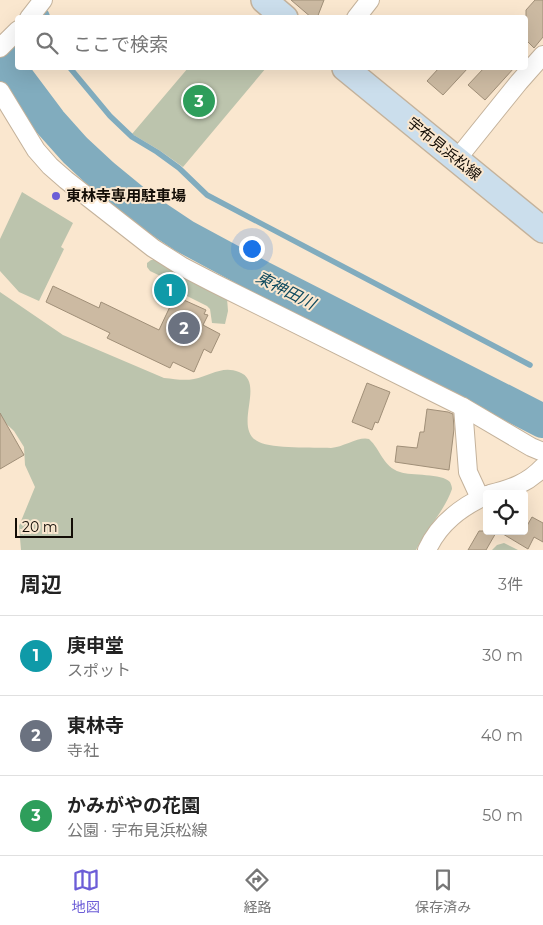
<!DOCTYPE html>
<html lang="ja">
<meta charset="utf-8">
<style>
:root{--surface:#fff;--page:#f6f6f6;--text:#222;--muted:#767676;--line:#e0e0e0;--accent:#6c5dd7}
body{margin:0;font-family:Montserrat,"Noto Sans JP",sans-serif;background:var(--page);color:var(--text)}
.controls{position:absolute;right:15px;bottom:15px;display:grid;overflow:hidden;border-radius:5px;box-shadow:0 5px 20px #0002}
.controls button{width:45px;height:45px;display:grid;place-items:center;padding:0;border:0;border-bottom:1px solid var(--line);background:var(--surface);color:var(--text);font:25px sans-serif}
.scale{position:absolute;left:15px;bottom:12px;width:58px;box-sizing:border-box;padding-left:5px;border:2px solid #130d06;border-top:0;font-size:14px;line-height:18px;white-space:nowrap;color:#130d06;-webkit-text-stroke:4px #fae7cf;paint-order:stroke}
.you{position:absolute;left:251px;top:248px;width:18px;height:18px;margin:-12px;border:4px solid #fff;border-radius:50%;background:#1a73e8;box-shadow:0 0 0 8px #1a73e833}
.badge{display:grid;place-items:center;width:32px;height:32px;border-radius:50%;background:var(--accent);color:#fff;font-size:16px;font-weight:700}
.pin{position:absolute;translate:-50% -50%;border:2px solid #fff;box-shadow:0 1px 5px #0006}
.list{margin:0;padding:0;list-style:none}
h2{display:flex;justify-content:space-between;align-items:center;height:65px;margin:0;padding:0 20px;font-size:21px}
h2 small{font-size:16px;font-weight:400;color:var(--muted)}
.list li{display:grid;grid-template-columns:32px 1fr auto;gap:15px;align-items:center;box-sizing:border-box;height:80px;padding:0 20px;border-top:1px solid var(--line)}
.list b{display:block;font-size:19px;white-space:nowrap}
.list p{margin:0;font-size:16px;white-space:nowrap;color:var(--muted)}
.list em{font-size:16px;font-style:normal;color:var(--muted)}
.icon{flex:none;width:28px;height:28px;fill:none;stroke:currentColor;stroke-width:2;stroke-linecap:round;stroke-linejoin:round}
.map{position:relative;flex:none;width:543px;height:550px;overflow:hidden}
.search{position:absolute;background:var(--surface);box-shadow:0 5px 20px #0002;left:15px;right:15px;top:15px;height:55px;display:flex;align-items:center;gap:12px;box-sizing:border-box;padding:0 18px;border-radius:5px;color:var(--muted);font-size:19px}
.sheet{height:305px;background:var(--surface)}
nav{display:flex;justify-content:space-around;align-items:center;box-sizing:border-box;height:70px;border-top:1px solid var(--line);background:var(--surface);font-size:14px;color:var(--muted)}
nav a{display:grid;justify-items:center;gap:2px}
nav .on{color:var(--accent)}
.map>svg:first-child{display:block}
.green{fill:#bcc4ad}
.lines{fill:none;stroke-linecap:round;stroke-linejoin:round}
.stream{stroke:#81acbe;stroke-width:5.5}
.river{stroke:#81acbe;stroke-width:34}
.building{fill:#ccbaa2;stroke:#a08f78}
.street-casing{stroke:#c4b29b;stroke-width:20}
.secondary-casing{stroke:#c4b29b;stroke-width:28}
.street{stroke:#fff;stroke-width:18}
.secondary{stroke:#cbdeec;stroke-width:25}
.poi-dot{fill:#6c5dd7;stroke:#fae7cf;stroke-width:2}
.labels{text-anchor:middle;stroke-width:4;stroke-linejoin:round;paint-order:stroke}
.street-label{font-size:15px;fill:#130d06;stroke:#fae7cf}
.poi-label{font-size:15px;font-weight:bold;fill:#130d06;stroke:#fae7cf;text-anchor:start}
.water-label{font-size:16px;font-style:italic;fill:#104b5f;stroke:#fae7cf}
</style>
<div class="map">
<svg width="543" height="550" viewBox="0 0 543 550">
<rect width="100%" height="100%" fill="#fae7cf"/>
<g class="green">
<polygon points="188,68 266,68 183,167 159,150 132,134"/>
<polygon points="22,192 73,223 61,247 64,249 39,301 19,292 0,271 0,239"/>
<polygon points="151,260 155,260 227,298 228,311 225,324 212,323 210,309 207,306 183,294 175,283 150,271 147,267 147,263"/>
<path d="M 0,292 L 63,335 L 164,378 C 175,379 184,381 194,379 C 210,376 222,365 239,372 C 267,382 231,429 259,442 C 273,449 313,447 331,448 C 344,447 359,436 369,439 C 381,450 383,467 400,472 C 411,476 442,473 450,482 C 451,484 452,487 452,489 C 445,510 426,530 416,550 L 21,550 L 19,526 L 35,487 L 25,465 L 24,447 L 14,431 L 0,418 Z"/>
<polygon points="504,543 518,550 492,550 497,545"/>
</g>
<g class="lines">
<g class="stream">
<polyline points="46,13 48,18"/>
<polyline points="70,68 110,116 132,137 157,152 179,168 207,195 530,365"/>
</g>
<polyline class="river" points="0,53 5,62 50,122 75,150 103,176 142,208 184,236 264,279 543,421"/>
</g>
<g class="building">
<polygon points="291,0 324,0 317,18 312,18"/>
<polygon points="535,0 543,0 543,37 534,48 526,40 526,10"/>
<polygon points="439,68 468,68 443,95 427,81"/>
<polygon points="484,68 514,68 485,100 468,85"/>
<polygon points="53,286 99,308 101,302 159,330 175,296 206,310 204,314 208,315 203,325 220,334 211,353 204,349 194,372 173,362 170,368 107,338 110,333 46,302"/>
<polygon points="367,383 390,392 378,423 375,422 372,430 352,422"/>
<polygon points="427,409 448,412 453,414 454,429 449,470 395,462 397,446 417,448 420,432 424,432"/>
<polygon points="0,413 24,455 0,469"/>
<polygon points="532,517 543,523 543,542 534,537 528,549 498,531 524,531"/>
<polygon points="479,531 497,531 486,550 468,550"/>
</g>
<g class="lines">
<defs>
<g id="street">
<polyline points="29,18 43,0"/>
<polyline points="356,18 370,0"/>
<polyline points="0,48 18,30"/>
<polyline points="0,91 36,150 50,166 66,180 153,248 183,267 214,283 463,407 531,447 543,452"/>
<polyline points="457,159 519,82 543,55"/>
<polyline points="463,407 468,472 480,498"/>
<path d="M 490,494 C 511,489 528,483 543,467"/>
<path d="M 427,550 C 439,523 461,507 487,495"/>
</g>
<g id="secondary">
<polyline points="264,0 285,18"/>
<polyline points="345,68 543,230"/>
</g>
</defs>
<use href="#street" class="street-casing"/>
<use href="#secondary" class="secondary-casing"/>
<use href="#street" class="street"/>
<use href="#secondary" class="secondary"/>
</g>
<circle class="poi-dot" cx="56" cy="196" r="5"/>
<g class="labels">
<g class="street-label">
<text transform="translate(444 149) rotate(39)" y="5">宇布見浜松線</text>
</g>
<g class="poi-label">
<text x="66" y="201">東林寺専用駐車場</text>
</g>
<g class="water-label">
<text transform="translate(286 290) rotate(27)" y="6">東神田川</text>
</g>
</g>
</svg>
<div class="controls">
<button><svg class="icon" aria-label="locate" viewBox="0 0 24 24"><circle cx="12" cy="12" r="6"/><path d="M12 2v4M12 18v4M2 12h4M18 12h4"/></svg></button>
</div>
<div class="scale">20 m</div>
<div class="you"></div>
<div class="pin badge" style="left:170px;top:290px;background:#0f9aa8">1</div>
<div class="pin badge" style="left:184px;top:328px;background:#6b7280">2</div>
<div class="pin badge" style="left:199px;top:101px;background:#2e9e5b">3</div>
<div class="search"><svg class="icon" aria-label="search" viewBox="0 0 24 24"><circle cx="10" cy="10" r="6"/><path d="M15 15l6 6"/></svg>ここで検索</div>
</div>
<section class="sheet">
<h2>周辺<small>3件</small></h2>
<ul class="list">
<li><span class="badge" style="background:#0f9aa8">1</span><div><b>庚申堂</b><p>スポット</p></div><em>30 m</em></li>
<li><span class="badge" style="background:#6b7280">2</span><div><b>東林寺</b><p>寺社</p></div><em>40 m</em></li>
<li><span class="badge" style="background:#2e9e5b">3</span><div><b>かみがやの花園</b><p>公園 · 宇布見浜松線</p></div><em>50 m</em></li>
</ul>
</section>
<nav>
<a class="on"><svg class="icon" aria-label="map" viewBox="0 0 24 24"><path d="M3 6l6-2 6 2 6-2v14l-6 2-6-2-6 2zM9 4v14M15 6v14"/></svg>地図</a>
<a><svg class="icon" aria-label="directions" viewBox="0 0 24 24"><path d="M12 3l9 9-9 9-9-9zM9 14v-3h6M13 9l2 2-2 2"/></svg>経路</a>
<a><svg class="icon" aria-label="saved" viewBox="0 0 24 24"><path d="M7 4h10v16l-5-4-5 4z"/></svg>保存済み</a>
</nav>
